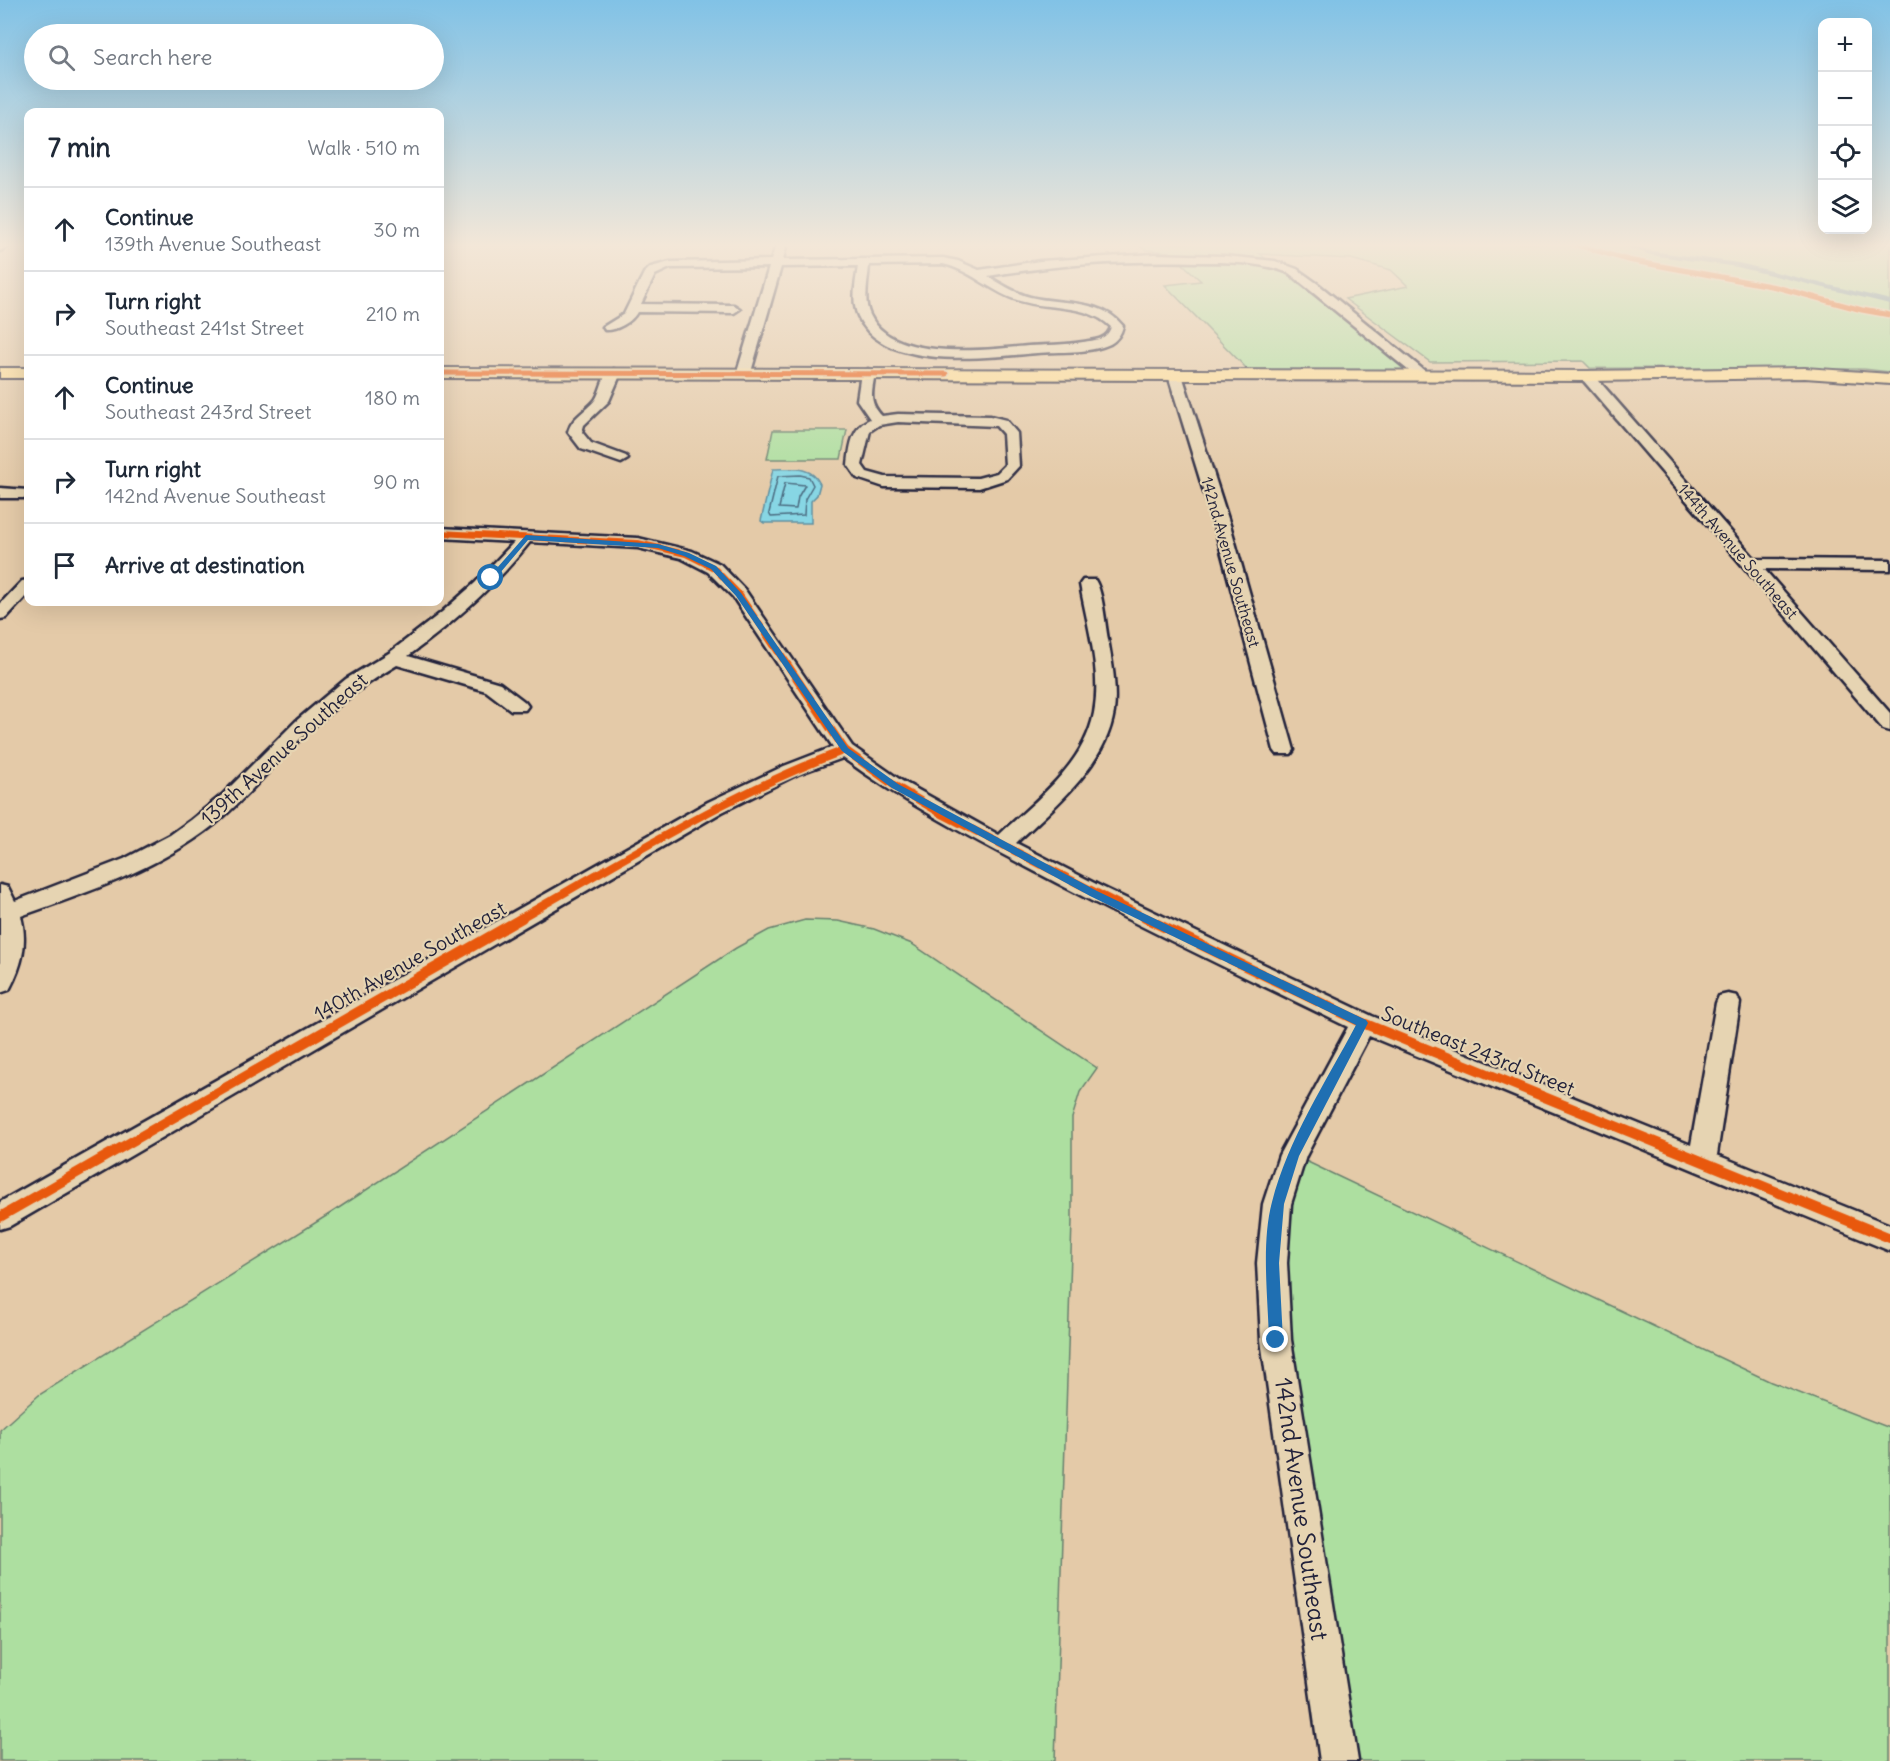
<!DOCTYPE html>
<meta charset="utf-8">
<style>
:root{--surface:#fff;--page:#f2f2f3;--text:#1f2937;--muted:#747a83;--line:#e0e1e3}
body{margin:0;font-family:Delius,sans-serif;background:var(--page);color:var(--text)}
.controls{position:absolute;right:18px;top:18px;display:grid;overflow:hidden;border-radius:12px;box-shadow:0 6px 24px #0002}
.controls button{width:54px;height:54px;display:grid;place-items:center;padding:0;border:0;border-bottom:2px solid var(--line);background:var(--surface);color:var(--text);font:30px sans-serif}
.stop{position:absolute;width:18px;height:18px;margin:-14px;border:4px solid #1f6fb2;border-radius:50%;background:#fff}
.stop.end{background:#1f6fb2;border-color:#fff;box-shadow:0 2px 6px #0008}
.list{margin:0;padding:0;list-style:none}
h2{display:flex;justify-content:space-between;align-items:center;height:78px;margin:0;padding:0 24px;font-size:26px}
h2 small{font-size:20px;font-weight:400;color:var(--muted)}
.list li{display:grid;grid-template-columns:39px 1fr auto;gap:18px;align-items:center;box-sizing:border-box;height:84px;padding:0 24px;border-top:2px solid var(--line)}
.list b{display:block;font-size:22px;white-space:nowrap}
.list p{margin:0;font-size:20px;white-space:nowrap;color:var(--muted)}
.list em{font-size:20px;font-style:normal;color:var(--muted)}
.icon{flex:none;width:33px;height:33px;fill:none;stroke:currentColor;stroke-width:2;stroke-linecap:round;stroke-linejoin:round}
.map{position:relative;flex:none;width:1890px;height:1761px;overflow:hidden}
.search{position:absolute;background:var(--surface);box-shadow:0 6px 24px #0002;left:24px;top:24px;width:420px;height:66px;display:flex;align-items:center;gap:15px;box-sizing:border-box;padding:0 21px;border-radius:33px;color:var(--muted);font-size:22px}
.panel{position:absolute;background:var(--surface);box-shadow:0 6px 24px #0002;left:24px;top:108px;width:420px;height:498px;border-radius:12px}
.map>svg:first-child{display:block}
.green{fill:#addfa0;stroke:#68806e;stroke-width:1.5}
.water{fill:#87d6e4;stroke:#5f8ea0;stroke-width:1.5}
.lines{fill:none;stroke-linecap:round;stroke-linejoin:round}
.shore{stroke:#4a6a7f;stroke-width:1.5}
.stream{stroke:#5f8ea0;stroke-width:4}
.minor-casing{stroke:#22223b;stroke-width:5}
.major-casing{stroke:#22223b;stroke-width:4}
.minor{fill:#e6d4b2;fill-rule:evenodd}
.major{fill:#fedd96;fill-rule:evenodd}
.cycleway-far3-casing{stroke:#e6d4b2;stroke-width:8}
.cycleway-far2-casing{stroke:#e6d4b2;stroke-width:9}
.cycleway-far1-casing{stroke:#e6d4b2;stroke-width:12}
.cycleway-casing{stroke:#e6d4b2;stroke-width:14}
.cycleway-far3{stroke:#e8590c;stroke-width:5}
.cycleway-far2{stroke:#e8590c;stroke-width:6}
.cycleway-far1{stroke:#e8590c;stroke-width:8}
.cycleway{stroke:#e8590c;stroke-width:10}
.route{fill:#1f6fb2}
.labels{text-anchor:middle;stroke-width:4.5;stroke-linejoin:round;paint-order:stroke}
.far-street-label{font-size:16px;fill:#22223b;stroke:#e6d4b2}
.street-label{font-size:20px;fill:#22223b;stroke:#e6d4b2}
.near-street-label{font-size:24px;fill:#22223b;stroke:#e6d4b2}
</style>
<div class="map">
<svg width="1890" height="1761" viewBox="0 0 1890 1761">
<rect width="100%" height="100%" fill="#e4caa8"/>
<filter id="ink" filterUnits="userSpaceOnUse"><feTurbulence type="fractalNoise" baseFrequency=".0167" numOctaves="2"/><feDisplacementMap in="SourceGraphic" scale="12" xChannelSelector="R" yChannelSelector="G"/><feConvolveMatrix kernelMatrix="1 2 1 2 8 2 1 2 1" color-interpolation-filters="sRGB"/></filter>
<g filter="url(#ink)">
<g class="green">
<polygon points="1136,243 1890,243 1890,372 1864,369 1590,368 1583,361 1430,362 1345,299 1408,286 1391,270 1351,259 1260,254 1409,370 1248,370 1165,285 1201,281 1170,252 1146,250"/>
<polygon points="773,430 847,430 841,459 767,459"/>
<polygon points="805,920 838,921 874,929 912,944 1097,1068 1080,1092 1072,1118 1072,1221 1055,1761 0,1761 0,1430 39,1395 331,1213 736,948 769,930"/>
<polygon points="1293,1155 1771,1382 1890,1428 1890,1761 1339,1761 1276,1340"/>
</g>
<path class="water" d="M 773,469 C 792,469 811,465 820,484 L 817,495 L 811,501 L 811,523 L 764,523 L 761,521 Z"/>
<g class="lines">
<g class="shore">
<polygon points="800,475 809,477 813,485 805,499 804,515 771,517 769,513 778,476"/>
<polygon points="785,483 805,485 798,497 796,509 779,508"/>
</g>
<polyline class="stream" points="1620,243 1651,253 1738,265 1890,302"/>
<defs>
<g id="minor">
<polygon points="0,243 13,243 0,251"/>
<path d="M 777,243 L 787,243 L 783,260 L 943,258 L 958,261 L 979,270 L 1040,261 L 1154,254 L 1225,256 L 1275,261 L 1297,269 L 1318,284 L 1431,376 L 1424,380 L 1419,379 L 1289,273 C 1261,262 1229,262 1199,262 C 1128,260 1058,264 988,276 C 1001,284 1015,293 1030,297 C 1062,305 1101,298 1123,326 C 1121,334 1117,340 1110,344 C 1088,354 1060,351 1037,353 C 988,357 882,372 858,316 C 851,301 856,281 858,266 L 781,267 L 751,372 L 744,376 L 737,372 L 769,267 L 670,268 L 655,275 L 641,304 L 734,305 L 740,309 L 734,313 L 637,312 C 632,322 616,331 605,330 L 603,327 L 624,314 L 644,273 L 651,267 L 670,262 L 771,260 ZM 943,264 C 970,270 989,290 1014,299 C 1045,311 1086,302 1111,327 C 1107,340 1095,340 1083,342 C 1065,345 1046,345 1028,346 C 986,350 892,362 870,315 C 863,301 868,281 869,265 Z"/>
<path d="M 614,369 L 621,373 L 609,401 L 584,425 L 582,432 L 591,443 L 626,456 L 628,459 L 621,463 L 581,449 L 568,432 C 572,417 585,412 595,400 C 602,391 602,372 614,369 Z"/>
<path d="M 868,369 L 875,373 C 872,391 868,402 882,416 L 898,414 L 990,416 L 1006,420 L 1017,433 L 1019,466 L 1007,479 L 979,488 L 884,487 L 857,478 L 848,465 C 850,447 851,428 870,419 L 857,400 L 861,373 ZM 898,422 L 996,426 L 1003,434 L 1005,465 L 997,473 L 978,478 L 885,477 L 867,472 L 862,465 L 870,431 L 879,425 Z"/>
<polygon points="1175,371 1182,375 1231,528 1294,750 1291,754 1277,754 1274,750 1215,528 1168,375"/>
<polygon points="1587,372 1592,373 1755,559 1890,560 1890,570 1764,569 1890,713 1890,731 1883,729 1582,379 1580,376"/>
<polygon points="0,488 28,490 28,498 0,498"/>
<path d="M 440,528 L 638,538 L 692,551 L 720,564 L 745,590 L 852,746 L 902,781 L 999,835 C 1036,800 1084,765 1094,713 C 1102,671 1087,625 1080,584 L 1083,580 L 1095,580 C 1103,592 1105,624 1108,639 C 1112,662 1117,688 1114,712 C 1105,767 1054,807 1016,843 L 1102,887 L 1372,1016 L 1691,1145 L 1716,1003 L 1719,996 L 1728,994 L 1737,996 L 1740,1003 L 1717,1155 L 1890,1225 L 1890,1251 L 1369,1036 L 1306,1156 L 1291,1204 L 1287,1263 L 1291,1340 L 1358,1761 L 1320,1761 L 1261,1340 L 1257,1263 L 1263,1204 L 1279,1155 L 1348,1027 C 1243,976 1138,926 1034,871 C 968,836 903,802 843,758 L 798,774 L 722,812 L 10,1226 L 0,1229 L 0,1202 L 708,802 L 784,766 L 833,747 L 733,597 L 708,572 L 681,558 L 638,548 L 530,542 C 495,586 453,623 408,656 L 500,683 L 525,702 L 528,706 L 525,710 L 511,710 L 486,691 L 397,665 C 357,689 326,713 293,746 C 267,772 243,801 215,824 C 158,869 89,892 21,916 C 28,943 22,966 9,990 L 0,993 L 0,885 L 8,887 L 15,901 L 124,859 L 170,835 L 191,820 L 222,795 L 296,721 L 346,679 L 389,653 L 442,612 L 475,583 L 514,542 L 440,538 Z"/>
<polygon points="28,580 28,594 6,618 0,619 0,604 22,581"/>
</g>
<g id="major">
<rect x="0" y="368" width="28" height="10"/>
<polygon points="440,368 1587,371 1805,368 1890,374 1890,384 1805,378 1587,381 440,378"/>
</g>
</defs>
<use href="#minor" class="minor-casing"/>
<use href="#major" class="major-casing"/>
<use href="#minor" class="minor"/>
<use href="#major" class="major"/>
<defs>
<g id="cycleway-far3">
<polyline points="1571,243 1628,260 1776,287 1862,310 1890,315"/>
<polyline points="440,373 946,374"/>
</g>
<polyline id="cycleway-far2" points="440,533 638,543 686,554 714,568 739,594 767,635"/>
<g id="cycleway-far1">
<polyline points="766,633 845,750 895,786 944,815 1148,919"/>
<path d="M 519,919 C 626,858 730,793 845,750"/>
</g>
<g id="cycleway">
<polyline points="1145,918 1363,1023 1890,1238"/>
<polyline points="0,1217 522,918"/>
</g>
</defs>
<use href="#cycleway-far3" class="cycleway-far3-casing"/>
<use href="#cycleway-far2" class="cycleway-far2-casing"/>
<use href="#cycleway-far1" class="cycleway-far1-casing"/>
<use href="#cycleway" class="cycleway-casing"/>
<use href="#cycleway-far3" class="cycleway-far3"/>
<use href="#cycleway-far2" class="cycleway-far2"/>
<use href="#cycleway-far1" class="cycleway-far1"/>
<use href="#cycleway" class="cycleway"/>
</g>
</g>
<linearGradient id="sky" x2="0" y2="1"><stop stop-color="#81c2e6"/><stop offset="0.5" stop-color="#f3e7d8"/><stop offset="1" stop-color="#f3e7d8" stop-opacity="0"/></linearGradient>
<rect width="1890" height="490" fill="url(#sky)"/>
<path class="route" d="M 526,535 L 658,544 L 689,553 L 716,566 L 741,593 L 848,748 L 898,784 L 1097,891 L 1366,1020 L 1368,1023 L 1299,1156 L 1284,1204 L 1279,1263 L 1283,1340 L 1281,1344 L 1276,1346 L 1271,1344 L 1269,1340 C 1268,1297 1261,1243 1272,1202 C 1288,1139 1326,1082 1356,1025 L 1090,896 L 892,788 L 842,751 L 736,596 L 711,569 L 684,556 L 658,548 L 528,540 L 494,580 L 489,580 L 489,577 Z"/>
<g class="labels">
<g class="far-street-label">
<text transform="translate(1738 551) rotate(49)" y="6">144th Avenue Southeast</text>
<text transform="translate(1231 562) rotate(74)" y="6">142nd Avenue Southeast</text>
</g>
<g class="street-label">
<text transform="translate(284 749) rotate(-42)" y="7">139th Avenue Southeast</text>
<text transform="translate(410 961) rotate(-30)" y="7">140th Avenue Southeast</text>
<text transform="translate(1478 1051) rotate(22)" y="7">Southeast 243rd Street</text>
</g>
<g class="near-street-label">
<text transform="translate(1301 1509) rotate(82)" y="8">142nd Avenue Southeast</text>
</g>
</g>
</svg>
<div class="controls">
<button>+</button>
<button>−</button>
<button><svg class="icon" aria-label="locate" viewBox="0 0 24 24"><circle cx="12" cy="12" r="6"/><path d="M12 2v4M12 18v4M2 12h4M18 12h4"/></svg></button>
<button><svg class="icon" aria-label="layers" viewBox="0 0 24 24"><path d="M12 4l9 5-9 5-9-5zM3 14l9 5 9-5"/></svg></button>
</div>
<div class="stop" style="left:491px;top:578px"></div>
<div class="stop end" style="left:1276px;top:1340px"></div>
<div class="search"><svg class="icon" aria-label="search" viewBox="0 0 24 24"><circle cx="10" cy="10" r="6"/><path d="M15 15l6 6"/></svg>Search here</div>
<section class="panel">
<h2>7 min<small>Walk · 510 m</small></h2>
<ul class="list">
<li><svg class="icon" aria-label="ahead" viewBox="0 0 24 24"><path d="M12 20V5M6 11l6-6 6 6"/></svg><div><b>Continue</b><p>139th Avenue Southeast</p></div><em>30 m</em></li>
<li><svg class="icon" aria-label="right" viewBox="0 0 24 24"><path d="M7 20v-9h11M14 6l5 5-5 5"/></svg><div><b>Turn right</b><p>Southeast 241st Street</p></div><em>210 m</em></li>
<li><svg class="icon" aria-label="ahead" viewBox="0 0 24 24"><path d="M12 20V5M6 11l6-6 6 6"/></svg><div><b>Continue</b><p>Southeast 243rd Street</p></div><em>180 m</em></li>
<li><svg class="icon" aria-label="right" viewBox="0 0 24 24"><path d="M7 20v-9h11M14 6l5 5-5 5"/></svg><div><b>Turn right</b><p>142nd Avenue Southeast</p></div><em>90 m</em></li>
<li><svg class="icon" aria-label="arrive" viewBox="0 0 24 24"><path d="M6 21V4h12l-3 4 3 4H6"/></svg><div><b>Arrive at destination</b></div></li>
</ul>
</section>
</div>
